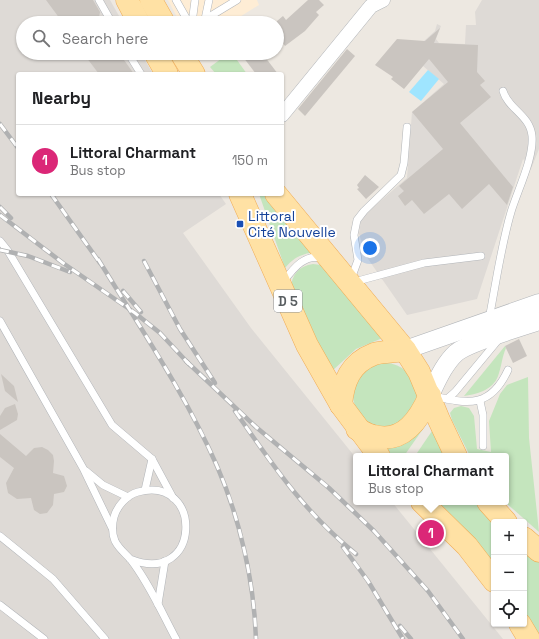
<!DOCTYPE html>
<meta charset="utf-8">
<style>
:root{--surface:#fff;--page:#f6f6f6;--text:#202124;--muted:#757577;--line:#e0e0e0;--accent:#db2777}
body{margin:0;font-family:"Space Grotesk",sans-serif;background:var(--page);color:var(--text)}
.controls{position:absolute;right:12px;bottom:12px;display:grid;overflow:hidden;border-radius:4px;box-shadow:0 1px 3px #0004}
.controls button{width:36px;height:36px;display:grid;place-items:center;padding:0;border:0;border-bottom:1px solid var(--line);background:var(--surface);color:var(--text);font:20px sans-serif}
.you{position:absolute;left:370px;top:248px;width:14px;height:14px;margin:-10px;border:3px solid #fff;border-radius:50%;background:#1a73e8;box-shadow:0 0 0 6px #1a73e833}
.badge{display:grid;place-items:center;width:26px;height:26px;border-radius:50%;background:var(--accent);color:#fff;font-size:13px;font-weight:700}
.pin{position:absolute;translate:-50% -50%;border:2px solid #fff;box-shadow:0 1px 4px #0006}
.popup{position:absolute;left:353px;top:453px;width:156px;height:52px;box-sizing:border-box;display:grid;place-content:center;border-radius:4px;background:var(--surface);filter:drop-shadow(0 1px 3px #0005);font-size:13px;white-space:nowrap;color:var(--muted)}
.popup b{font-size:15px;color:var(--text)}
.popup::after{content:'';position:absolute;left:50%;top:100%;margin-left:-8px;border:8px solid transparent;border-top-color:var(--surface)}
.list{margin:0;padding:0;list-style:none}
h2{display:flex;justify-content:space-between;align-items:center;height:52px;margin:0;padding:0 16px;font-size:17px}
h2 small{font-size:13px;font-weight:400;color:var(--muted)}
.list li{display:grid;grid-template-columns:26px 1fr auto;gap:12px;align-items:center;box-sizing:border-box;height:72px;padding:0 16px;border-top:1px solid var(--line)}
.list b{display:block;font-size:15px;white-space:nowrap}
.list p{margin:0;font-size:13px;white-space:nowrap;color:var(--muted)}
.list em{font-size:13px;font-style:normal;color:var(--muted)}
.icon{flex:none;width:22px;height:22px;fill:none;stroke:currentColor;stroke-width:2;stroke-linecap:round;stroke-linejoin:round}
.map{position:relative;flex:none;width:539px;height:639px;overflow:hidden}
.search{position:absolute;background:var(--surface);box-shadow:0 1px 3px #0004;left:16px;top:16px;width:268px;height:44px;display:flex;align-items:center;gap:10px;box-sizing:border-box;padding:0 14px;border-radius:22px;color:var(--muted);font-size:15px}
.panel{position:absolute;background:var(--surface);box-shadow:0 1px 3px #0004;left:16px;top:72px;width:268px;height:124px;border-radius:4px}
.map>svg:first-child{display:block}
.commercial{fill:#feedd5}
.industrial{fill:#dedad6}
.green{fill:#c4e5bd}
.water{fill:#9fe5ff}
.building{fill:#cac5c0}
.lines{fill:none;stroke-linecap:round;stroke-linejoin:round}
.service-casing{stroke:#b2b5b9;stroke-width:8}
.minor-casing{stroke:#b2b5b9;stroke-width:15}
.tertiary-casing{stroke:#b2b5b9;stroke-width:19}
.primary-casing{stroke:#f1ac55;stroke-width:23}
.service{stroke:#fff;stroke-width:7}
.minor{stroke:#fff;stroke-width:14}
.tertiary{stroke:#fff;stroke-width:18}
.primary{stroke:#ffe1a4;stroke-width:22}
.rail-casing{stroke:#b0b1b2;stroke-width:4.5}
.rail{stroke:#fff;stroke-width:3;stroke-dasharray:9;stroke-linecap:butt}
.transit-dot{fill:#1a4fb4;stroke:#fff;stroke-width:1.5}
.labels{text-anchor:middle;stroke-width:4;stroke-linejoin:round;paint-order:stroke}
.shield{fill:#fff;stroke:#8c8f91;stroke-width:1}
.shield-label{font-size:13px;font-weight:bold;fill:#5a5f62}
.transit-label{font-size:14px;fill:#164399;stroke:#fff;text-anchor:start}
</style>
<div class="map">
<svg width="539" height="639" viewBox="0 0 539 639">
<rect width="100%" height="100%" fill="#ede8e1"/>
<polygon class="commercial" points="168,0 257,0 259,5 230,23 180,23"/>
<g class="industrial">
<polygon points="0,0 110,0 123,23 23,23 23,53 141,53 153,74 18,74 18,194 219,194 226,204 183,233 251,328 356,458 356,502 392,502 503,639 0,639"/>
<polygon points="482,0 539,0 539,149 531,169 523,159 477,299 407,315 366,256 359,234 361,219 364,215 407,178 412,112 444,84 402,48 424,41 435,31 437,24 441,26 436,39 439,43 465,44 466,25 476,25 475,12"/>
</g>
<g class="green">
<polygon points="229,53 232,53 247,74 216,74 210,67"/>
<path d="M 259,194 L 268,194 L 315,252 C 302,254 294,257 285,268 Z"/>
<path d="M 313,264 L 321,265 L 385,337 L 356,349 L 332,371 L 291,289 C 291,275 299,266 313,264 Z"/>
<path d="M 505,346 L 506,348 C 502,357 502,364 499,373 C 495,389 479,394 464,396 Z"/>
<circle cx="385" cy="395" r="32"/>
<polygon points="528,377 529,438 539,532 505,502 506,456 470,456 452,420 450,413 454,408 461,406 469,408 474,416 477,449 491,452 489,421 500,394 507,385"/>
<polygon points="430,419 404,456 389,456 382,445"/>
<polygon points="434,428 448,456 415,456"/>
<polygon points="433,502 478,502 494,522 494,567"/>
<polygon points="524,547 539,559 539,638 524,612"/>
</g>
<polygon class="water" points="428,70 439,79 421,101 409,92"/>
<g class="building">
<polygon points="46,0 93,0 100,12 98,23 63,23"/>
<polygon points="308,0 319,0 324,5 316,12 319,15 305,31 285,46 283,43 277,48 277,21 283,16 286,20"/>
<polygon points="440,28 434,43 478,45 477,72 485,81 480,85 491,97 460,123 513,187 507,205 489,184 462,209 449,194 424,214 412,200 405,206 398,196 404,191 399,186 443,149 412,112 448,82 429,59 404,89 391,79 393,77 375,65 397,39 425,41"/>
<polygon points="347,49 355,56 305,116 298,109"/>
<polygon points="83,53 119,53 134,74 99,74"/>
<polygon points="240,53 262,53 278,74 256,74"/>
<polygon points="365,175 379,187 366,199 357,189 359,188 357,185"/>
<polygon points="519,339 527,356 513,363 505,346"/>
<polygon points="1,374 14,386 18,402 5,391"/>
<polygon points="15,404 18,414 17,420 0,430 0,416 5,408"/>
<polygon points="0,434 26,456 34,448 42,447 48,450 53,455 54,461 53,473 64,476 67,486 64,492 54,494 53,505 47,513 40,514 34,510 31,498 17,499 8,493 6,483 14,468 0,457"/>
</g>
<g class="lines">
<defs>
<g id="service">
<polyline points="99,0 112,23"/>
<polyline points="176,0 189,23"/>
<polyline points="205,19 209,0"/>
<polyline points="192,23 195,0"/>
<polyline points="199,23 237,0"/>
<polyline points="128,53 141,74"/>
<polyline points="0,241 8,251 112,425 152,459 173,498"/>
<polyline points="351,279 358,260 354,235 357,220 364,211 401,175 404,163 407,127"/>
<path d="M 283,282 C 293,269 305,252 324,259"/>
<polyline points="354,282 424,263 481,256"/>
<path d="M 489,319 C 496,283 501,246 511,212 C 518,189 534,158 532,136 C 530,115 508,109 503,91"/>
<polyline points="0,321 83,468 112,528"/>
<path d="M 434,396 C 469,405 491,407 508,370"/>
<polyline points="447,399 455,392 499,339"/>
<polyline points="480,401 483,415 483,446"/>
<polyline points="86,471 103,485 128,497"/>
<polyline points="145,490 152,459"/>
<polyline points="0,536 53,579 105,639"/>
<path d="M 130,559 C 202,588 204,474 138,492 C 127,495 117,506 114,517 C 112,525 112,534 115,541 C 119,549 125,553 131,560 C 149,583 162,613 176,639"/>
<polyline points="158,604 165,561"/>
<polyline points="0,605 44,639"/>
</g>
<polyline id="minor" points="282,115 371,6 383,0"/>
<g id="tertiary">
<polyline points="405,350 539,303"/>
<path d="M 430,395 C 437,381 444,364 456,353 C 467,343 521,327 539,321"/>
</g>
<g id="primary">
<polyline points="127,0 139,23"/>
<polyline points="151,0 164,23"/>
<polyline points="155,53 167,74"/>
<polyline points="181,53 194,74"/>
<polyline points="240,194 307,345 341,405 379,456"/>
<polyline points="276,194 405,350 419,372 439,420 456,456"/>
<path d="M 341,405 C 343,382 350,363 374,354 C 383,351 395,352 405,350"/>
<path d="M 357,429 C 362,431 368,435 374,436 C 404,444 420,418 430,395"/>
<polyline points="422,502 467,546 494,581"/>
<polyline points="488,502 506,522"/>
<polyline points="524,538 539,551"/>
<polyline points="520,624 529,639"/>
</g>
</defs>
<use href="#service" class="service-casing"/>
<use href="#minor" class="minor-casing"/>
<use href="#tertiary" class="tertiary-casing"/>
<use href="#primary" class="primary-casing"/>
<use href="#service" class="service"/>
<use href="#minor" class="minor"/>
<use href="#tertiary" class="tertiary"/>
<use href="#primary" class="primary"/>
<defs>
<g id="rail">
<polyline points="0,124 18,148"/>
<polyline points="51,194 100,263"/>
<polyline points="0,207 11,218"/>
<polyline points="0,215 63,263 135,313 160,333 189,364"/>
<polyline points="0,250 28,256 70,272"/>
<path d="M 98,259 C 139,326 185,393 217,466 C 240,519 254,581 256,639"/>
<polyline points="144,261 180,329 215,383"/>
<polyline points="123,291 141,312"/>
<polyline points="186,361 256,427 329,488 374,531 428,591 463,639"/>
<path d="M 235,411 C 273,465 303,511 356,554"/>
<polyline points="343,547 368,581 403,639"/>
<polyline points="400,626 411,639"/>
</g>
</defs>
<use href="#rail" class="rail-casing"/>
<use href="#rail" class="rail"/>
</g>
<rect class="transit-dot" x="236" y="220" width="8" height="8" rx="2"/>
<g class="labels">
<rect class="shield" x="274" y="290" width="28" height="22" rx="3"/>
<g class="shield-label">
<text x="288" y="306">D 5</text>
</g>
<g class="transit-label">
<text x="248" y="221">Littoral<tspan x="248" dy="16">Cité Nouvelle</tspan></text>
</g>
</g>
</svg>
<div class="controls">
<button>+</button>
<button>−</button>
<button><svg class="icon" aria-label="locate" viewBox="0 0 24 24"><circle cx="12" cy="12" r="6"/><path d="M12 2v4M12 18v4M2 12h4M18 12h4"/></svg></button>
</div>
<div class="you"></div>
<div class="pin badge" style="left:431px;top:533px">1</div>
<div class="popup"><b>Littoral Charmant</b>Bus stop</div>
<div class="search"><svg class="icon" aria-label="search" viewBox="0 0 24 24"><circle cx="10" cy="10" r="6"/><path d="M15 15l6 6"/></svg>Search here</div>
<section class="panel">
<h2>Nearby<small></small></h2>
<ul class="list">
<li><span class="badge">1</span><div><b>Littoral Charmant</b><p>Bus stop</p></div><em>150 m</em></li>
</ul>
</section>
</div>
